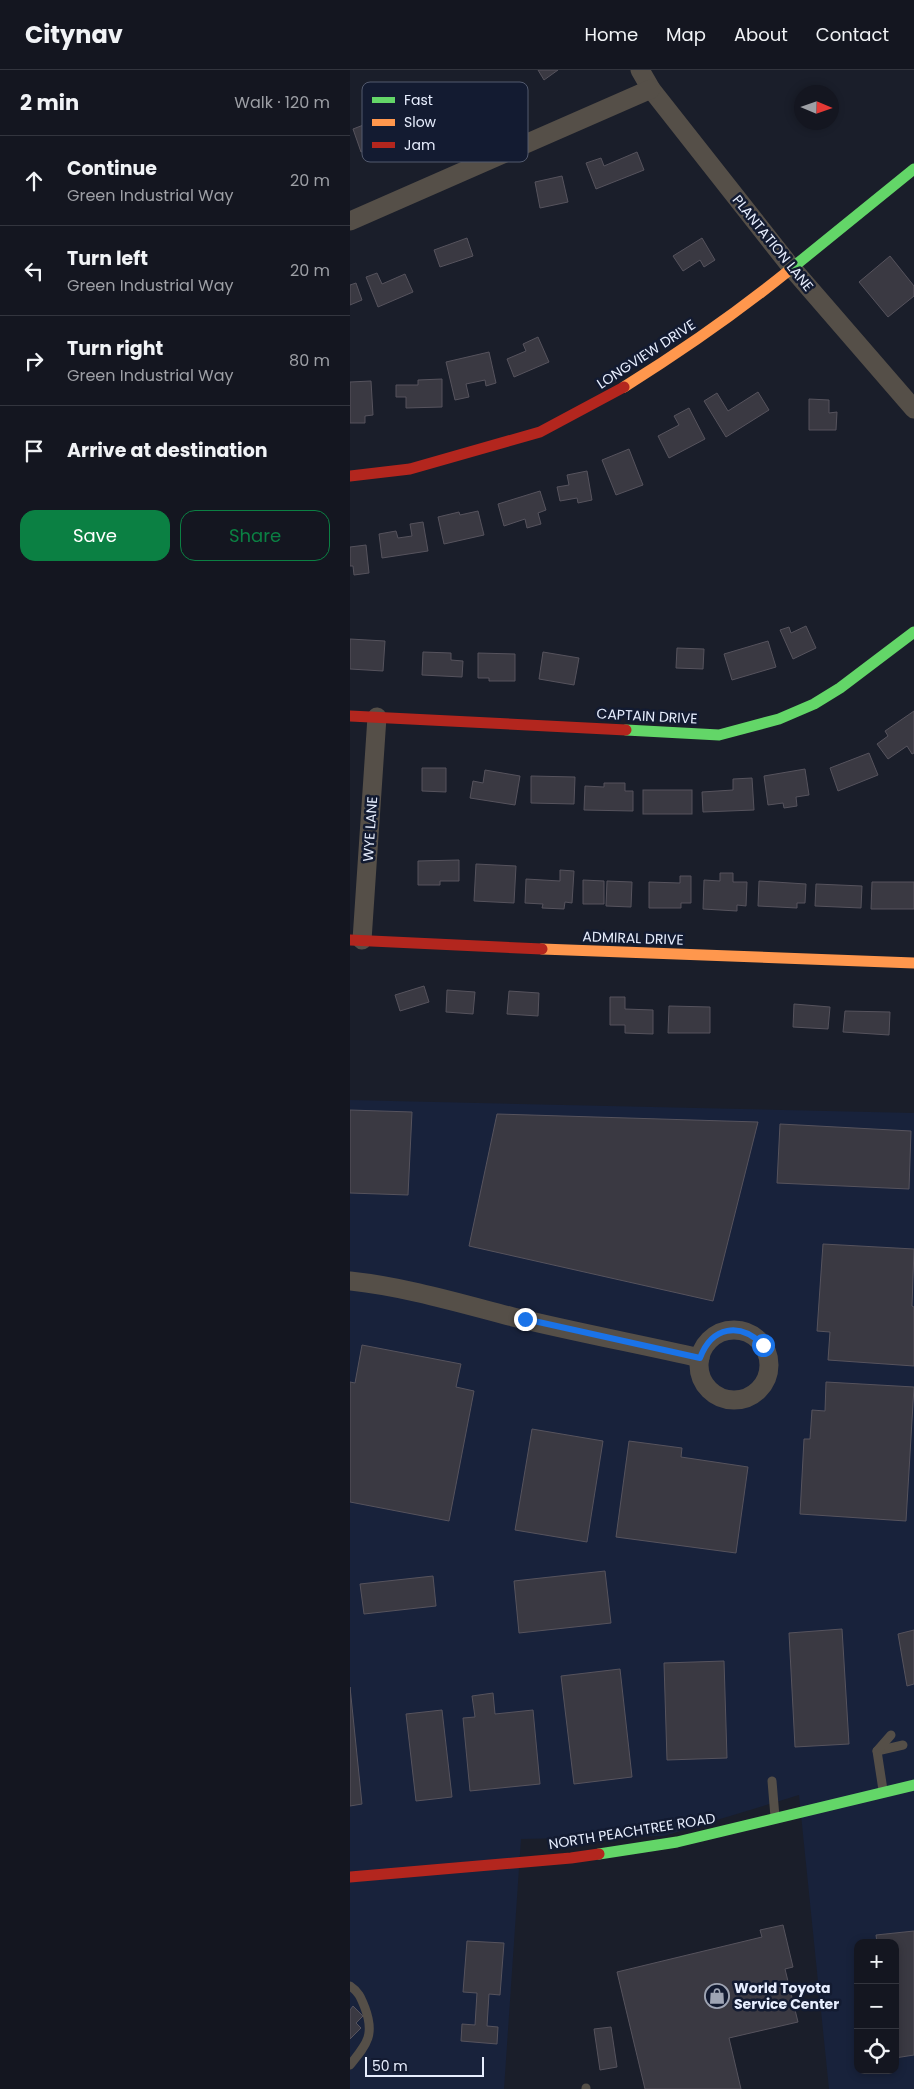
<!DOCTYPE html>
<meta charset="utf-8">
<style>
:root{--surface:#141620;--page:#21232d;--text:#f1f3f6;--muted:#9d9fa5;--line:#33353e;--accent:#0b8043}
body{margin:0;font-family:Poppins,sans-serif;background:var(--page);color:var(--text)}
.controls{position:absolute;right:15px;bottom:15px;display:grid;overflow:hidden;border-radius:10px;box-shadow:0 2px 8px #0003}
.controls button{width:45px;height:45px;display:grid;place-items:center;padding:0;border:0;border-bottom:1px solid var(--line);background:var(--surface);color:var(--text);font:25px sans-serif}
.compass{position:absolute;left:444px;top:15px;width:45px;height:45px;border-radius:50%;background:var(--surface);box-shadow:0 2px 8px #0003;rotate:92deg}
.scale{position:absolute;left:15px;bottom:12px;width:119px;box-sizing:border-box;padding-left:5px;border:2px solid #e7eefe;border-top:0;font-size:14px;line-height:18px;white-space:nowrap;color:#e7eefe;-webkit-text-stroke:4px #131b31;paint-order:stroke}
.stop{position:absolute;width:15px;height:15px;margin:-11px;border:4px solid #1a73e8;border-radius:50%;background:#fff}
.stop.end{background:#1a73e8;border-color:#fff;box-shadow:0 1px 5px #0008}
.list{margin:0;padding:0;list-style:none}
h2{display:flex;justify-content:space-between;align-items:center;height:65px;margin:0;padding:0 20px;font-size:21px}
h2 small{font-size:16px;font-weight:400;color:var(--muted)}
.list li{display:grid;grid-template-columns:32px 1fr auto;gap:15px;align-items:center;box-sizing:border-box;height:90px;padding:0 20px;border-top:1px solid var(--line)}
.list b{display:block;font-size:19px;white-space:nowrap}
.list p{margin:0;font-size:16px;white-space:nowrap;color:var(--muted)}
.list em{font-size:16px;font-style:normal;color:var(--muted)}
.actions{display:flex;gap:10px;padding:15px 20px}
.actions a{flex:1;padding:11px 0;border:1px solid var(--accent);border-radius:15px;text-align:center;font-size:18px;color:var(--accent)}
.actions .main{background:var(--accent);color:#fff}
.icon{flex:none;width:28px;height:28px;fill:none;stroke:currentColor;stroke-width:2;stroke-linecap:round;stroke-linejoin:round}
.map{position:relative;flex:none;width:564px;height:2019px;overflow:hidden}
header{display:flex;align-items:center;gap:30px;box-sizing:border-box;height:70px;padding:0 25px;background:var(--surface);border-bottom:1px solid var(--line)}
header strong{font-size:24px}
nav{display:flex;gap:28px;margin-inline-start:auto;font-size:18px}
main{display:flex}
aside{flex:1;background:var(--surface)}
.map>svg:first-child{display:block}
.built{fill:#18223b;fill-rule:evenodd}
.building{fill:#3a3942;stroke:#56535d}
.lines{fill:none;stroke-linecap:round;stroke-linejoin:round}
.lane{stroke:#554f48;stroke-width:9}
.street{stroke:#554f48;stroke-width:19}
.fast{stroke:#63d668;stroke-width:11}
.slow{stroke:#ff974d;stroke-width:11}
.jam{stroke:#b3261e;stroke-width:11}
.route{stroke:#1a73e8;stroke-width:6}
.labels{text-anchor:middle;stroke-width:5;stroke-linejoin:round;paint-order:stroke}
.street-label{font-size:14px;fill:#e7eefe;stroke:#131b31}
.poi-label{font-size:14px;font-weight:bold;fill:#e7eefe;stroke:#131b31;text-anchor:start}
.key{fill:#131b31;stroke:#535a6e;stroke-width:1}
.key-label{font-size:14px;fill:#e7eefe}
</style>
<header>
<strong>Citynav</strong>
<nav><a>Home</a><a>Map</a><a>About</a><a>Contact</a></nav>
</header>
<main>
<aside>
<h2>2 min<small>Walk · 120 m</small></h2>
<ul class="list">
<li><svg class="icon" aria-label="ahead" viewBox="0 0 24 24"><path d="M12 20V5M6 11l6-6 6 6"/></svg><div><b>Continue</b><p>Green Industrial Way</p></div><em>20 m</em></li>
<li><svg class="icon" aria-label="left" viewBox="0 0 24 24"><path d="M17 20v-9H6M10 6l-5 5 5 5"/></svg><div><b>Turn left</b><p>Green Industrial Way</p></div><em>20 m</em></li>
<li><svg class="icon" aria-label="right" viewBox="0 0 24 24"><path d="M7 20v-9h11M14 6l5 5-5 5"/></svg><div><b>Turn right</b><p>Green Industrial Way</p></div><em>80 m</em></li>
<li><svg class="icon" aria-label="arrive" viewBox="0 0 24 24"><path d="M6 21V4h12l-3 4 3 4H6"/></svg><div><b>Arrive at destination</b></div></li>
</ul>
<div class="actions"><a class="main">Save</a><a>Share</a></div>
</aside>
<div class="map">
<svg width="564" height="2019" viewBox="0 0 564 2019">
<rect width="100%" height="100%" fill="#1a1e2a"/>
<path class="built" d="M 0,1030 L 564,1043 L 564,2019 L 479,2019 L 449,1725 L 314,1766 L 171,1769 L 154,2019 L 0,2019 ZM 508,1873 L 545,1873 L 545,2000 L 508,2000 Z"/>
<g class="building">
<polygon points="188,0 208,0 194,10"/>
<polygon points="50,41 60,70 46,75 44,70 11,82 3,59"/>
<polygon points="287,82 294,100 246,119 236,93 251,88 254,96"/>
<polygon points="212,106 218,132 190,138 185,112"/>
<polygon points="117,168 123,186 90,197 84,180"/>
<polygon points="352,168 365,190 354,197 350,190 333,201 323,186"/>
<polygon points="540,186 564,216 564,226 538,247 509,212"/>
<polygon points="27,203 32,214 55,204 63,222 28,237 16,207"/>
<polygon points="6,213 12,230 0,235 0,215"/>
<polygon points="188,267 199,292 164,307 157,289 176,281 173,274"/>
<polygon points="139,282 146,313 136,316 135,310 116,314 119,327 105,330 96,292"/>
<polygon points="92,309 92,337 56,338 56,327 46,327 46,315 68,315 68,310"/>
<polygon points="21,311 23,345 15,346 15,353 0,353 0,312"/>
<polygon points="408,322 419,340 376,367 354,331 367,323 378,341"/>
<polygon points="459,329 479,330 479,343 487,342 486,360 459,360"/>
<polygon points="339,338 355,369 319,388 308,366 329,355 324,346"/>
<polygon points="279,379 293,415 266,425 252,390"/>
<polygon points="237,401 242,430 228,433 227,428 210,431 207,417 219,415 217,405"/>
<polygon points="190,421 196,440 188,443 191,454 177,458 175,449 154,456 148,434"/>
<polygon points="128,441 134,465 94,474 88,447 109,442 110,445"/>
<polygon points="73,452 78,481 32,488 29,464 46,461 48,468 62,466 60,454"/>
<polygon points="16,475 19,503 4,505 3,496 0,496 0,477"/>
<polygon points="456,556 466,578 443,589 430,560 439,557 441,563"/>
<polygon points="0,569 35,571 33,601 0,599"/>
<polygon points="418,571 426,597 382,610 374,584"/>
<polygon points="327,578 354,579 353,599 326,598"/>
<polygon points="73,582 101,583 101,590 113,591 112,607 72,605"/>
<polygon points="193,582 229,588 224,615 189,609"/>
<polygon points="128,583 165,584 165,611 139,611 139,608 128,608"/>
<polygon points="564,641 564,683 562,684 557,676 538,689 527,674 538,666 535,661"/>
<polygon points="519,683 528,705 488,721 480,698"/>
<polygon points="72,698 96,698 96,722 72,721"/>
<polygon points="455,699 459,725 446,727 447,736 434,738 433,733 418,735 414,706"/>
<polygon points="135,700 170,706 165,735 120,728 123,711 133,713"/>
<polygon points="181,706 225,707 224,734 181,733"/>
<polygon points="402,708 404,740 353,742 352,722 383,720 383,709"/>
<polygon points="254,713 275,713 275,721 283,721 283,741 234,740 235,716 254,717"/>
<rect x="293" y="720" width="49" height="24"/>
<polygon points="109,790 109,811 90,811 90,815 68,815 68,791"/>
<polygon points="126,794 166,796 164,833 124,831"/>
<polygon points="210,800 224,801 222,833 215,832 214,839 192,838 193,834 175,833 176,809 210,811"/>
<polygon points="370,803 383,803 383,812 397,812 396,836 387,835 387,841 353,839 354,810 370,811"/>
<polygon points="330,806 341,806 341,833 331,833 331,838 299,838 299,812 330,813"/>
<polygon points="233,810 254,811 254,834 233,834"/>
<polygon points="257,811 282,812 281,837 256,836"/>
<polygon points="409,811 456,814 455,833 447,833 447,838 408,836"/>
<polygon points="522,812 564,812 564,839 521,839"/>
<polygon points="466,814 512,816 511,838 465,836"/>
<polygon points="74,916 79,932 50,941 45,925"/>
<polygon points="97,920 125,922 123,944 96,942"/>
<polygon points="159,921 189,923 188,946 157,944"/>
<polygon points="260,927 275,927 275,939 303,940 303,964 275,963 275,955 260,955"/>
<polygon points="444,934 480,937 478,959 443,957"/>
<polygon points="319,936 360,937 360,963 318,963"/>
<polygon points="495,941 540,942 539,965 493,962"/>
<polygon points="0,1040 62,1042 58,1125 0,1123"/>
<polygon points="147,1044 408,1052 363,1231 119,1176"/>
<polygon points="430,1054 561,1061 559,1119 427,1113"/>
<polygon points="473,1174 564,1179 562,1236 564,1237 564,1296 478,1290 480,1262 467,1261"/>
<polygon points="12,1275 111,1294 106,1317 124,1321 99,1451 0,1432 0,1312 5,1313"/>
<polygon points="476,1312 564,1317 556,1451 450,1444 454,1369 460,1369 462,1340 475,1341"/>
<polygon points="182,1359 253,1371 237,1472 165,1460"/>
<polygon points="279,1371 332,1378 331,1387 398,1397 386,1483 266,1467"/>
<polygon points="255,1501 261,1553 169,1563 164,1511"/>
<polygon points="83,1506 86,1536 14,1544 10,1514"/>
<polygon points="492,1559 499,1674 445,1677 439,1563"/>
<polygon points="564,1560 564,1614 557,1616 548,1564"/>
<polygon points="374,1591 377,1688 317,1690 314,1593"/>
<polygon points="270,1599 282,1707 224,1714 211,1606"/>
<polygon points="0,1617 12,1734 0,1736"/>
<polygon points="143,1623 145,1644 183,1640 190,1714 120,1721 113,1648 125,1647 122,1626"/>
<polygon points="92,1640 102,1727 66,1731 56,1644"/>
<polygon points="433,1855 443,1897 435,1899 448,1952 379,1968 391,2019 295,2019 267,1902 412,1867 410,1860"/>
<polygon points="564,1861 564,1985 545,1988 545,1873 527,1873 526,1865"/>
<polygon points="117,1871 154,1873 150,1925 139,1924 137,1956 148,1957 147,1974 111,1971 112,1954 125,1955 127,1923 113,1922"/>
<polygon points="3,1936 13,1946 6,1953 11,1958 0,1969 0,1940"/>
<polygon points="261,1957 267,1997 250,2000 244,1959"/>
</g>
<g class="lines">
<g class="lane">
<polyline points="527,1681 553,1675"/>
<polyline points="422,1711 425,1747"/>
<polyline points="533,1720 527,1681 541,1665"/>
<path d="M 0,1916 C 9,1922 11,1928 15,1938 C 25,1965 17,1974 0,1995"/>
<polyline points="236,2019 236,2018"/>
</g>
<g class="street">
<polyline points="290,0 301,19 441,197 564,339"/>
<polyline points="0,151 301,19"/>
<polyline points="12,870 27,647"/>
<path d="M 0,1211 C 56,1217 109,1233 163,1247 C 225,1262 288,1274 350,1288"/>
<circle cx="384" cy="1295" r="35"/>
</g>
<g class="fast">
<polyline points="437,202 564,99"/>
<polyline points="276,660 369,665 429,649 464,634 490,618 564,562"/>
<polyline points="249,1784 327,1772 564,1715"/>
</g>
<g class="slow">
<path d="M 274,317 C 330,282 385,244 437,202"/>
<polyline points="192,879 564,893"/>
</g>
<g class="jam">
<polyline points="0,406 60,399 190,362 274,317"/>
<polyline points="0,646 276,660"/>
<polyline points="0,870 192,879"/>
<polyline points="0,1807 221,1788 249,1784"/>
</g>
</g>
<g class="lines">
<path class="route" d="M 175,1249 L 350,1288 C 362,1256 390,1252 413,1275"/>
</g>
<defs>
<symbol id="shop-ring" viewBox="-11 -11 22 22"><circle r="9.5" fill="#131b31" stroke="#9fa5b4" stroke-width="1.5"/><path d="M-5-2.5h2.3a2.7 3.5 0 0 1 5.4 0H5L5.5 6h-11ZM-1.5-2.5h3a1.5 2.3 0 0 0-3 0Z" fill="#9fa5b4"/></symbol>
</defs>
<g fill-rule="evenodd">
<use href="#shop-ring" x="353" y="1912" width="28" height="28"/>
</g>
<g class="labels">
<g class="street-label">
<text transform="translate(423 173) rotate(51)" y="5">PLANTATION LANE</text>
<text transform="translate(296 284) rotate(-33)" y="5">LONGVIEW DRIVE</text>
<text transform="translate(297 646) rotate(3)" y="5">CAPTAIN DRIVE</text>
<text transform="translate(20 759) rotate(-86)" y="5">WYE LANE</text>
<text transform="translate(283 868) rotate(2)" y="5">ADMIRAL DRIVE</text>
<text transform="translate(282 1761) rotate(-9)" y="5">NORTH PEACHTREE ROAD</text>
</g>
<g class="poi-label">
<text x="384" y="1923">World Toyota<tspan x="384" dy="16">Service Center</tspan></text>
</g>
</g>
<rect x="12" y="12" width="166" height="80" rx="8" class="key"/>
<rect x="22" y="27" width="23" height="6" fill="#63d668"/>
<rect x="22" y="49" width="23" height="7" fill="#ff974d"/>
<rect x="22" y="72" width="23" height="6" fill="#b3261e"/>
<g class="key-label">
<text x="54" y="35">Fast</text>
<text x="54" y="57">Slow</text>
<text x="54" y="80">Jam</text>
</g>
</svg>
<div class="controls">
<button>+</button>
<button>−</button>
<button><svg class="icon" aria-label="locate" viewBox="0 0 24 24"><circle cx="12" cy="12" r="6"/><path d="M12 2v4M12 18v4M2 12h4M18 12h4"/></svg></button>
</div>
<svg class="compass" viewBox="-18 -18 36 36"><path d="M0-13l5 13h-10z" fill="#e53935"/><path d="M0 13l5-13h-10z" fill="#9d9fa5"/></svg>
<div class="scale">50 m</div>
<div class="stop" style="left:413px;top:1275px"></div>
<div class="stop end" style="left:175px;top:1249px"></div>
</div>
</main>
